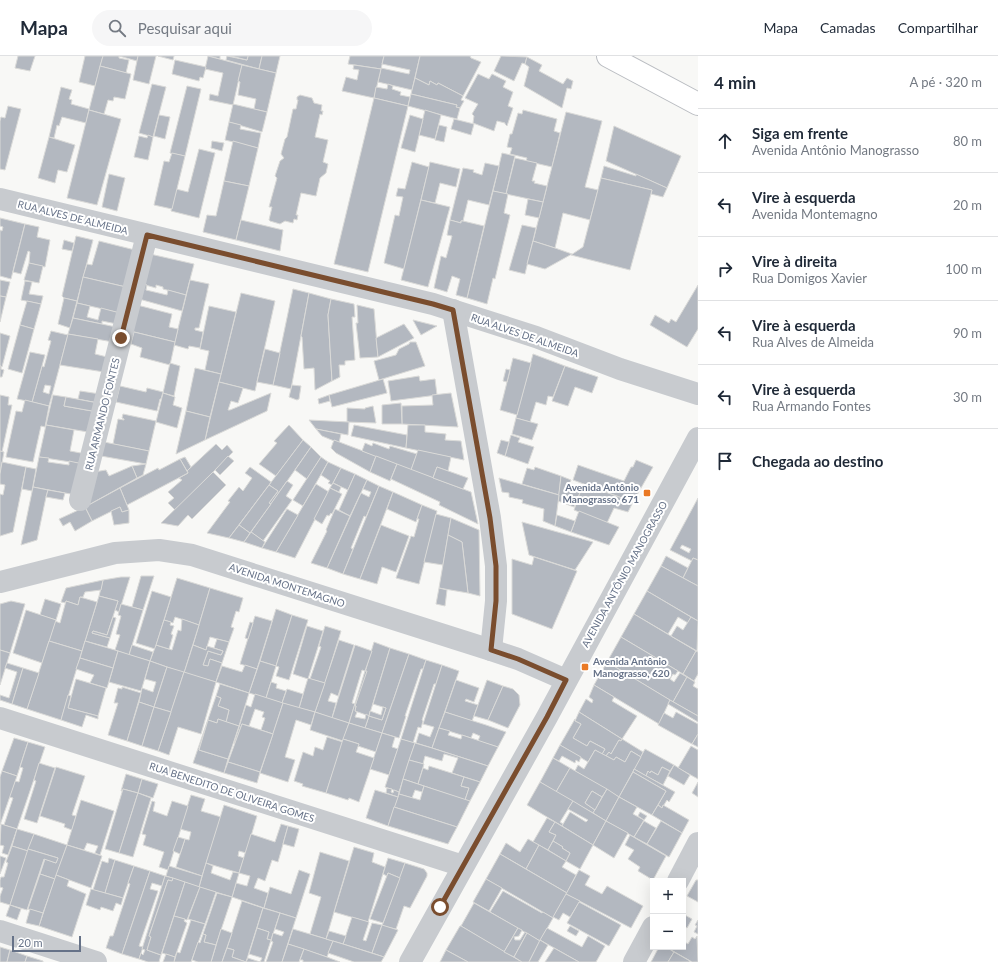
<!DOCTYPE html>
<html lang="pt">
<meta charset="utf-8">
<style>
:root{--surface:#fff;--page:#f6f6f7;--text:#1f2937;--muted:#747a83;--line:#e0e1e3}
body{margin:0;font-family:Lato,sans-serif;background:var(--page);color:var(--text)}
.controls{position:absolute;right:12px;bottom:12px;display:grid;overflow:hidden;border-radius:0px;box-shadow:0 4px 16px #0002}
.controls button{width:36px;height:36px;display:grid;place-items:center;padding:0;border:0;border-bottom:1px solid var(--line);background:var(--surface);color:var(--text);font:20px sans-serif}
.scale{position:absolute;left:12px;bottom:10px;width:69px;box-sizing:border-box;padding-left:4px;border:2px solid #667288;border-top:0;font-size:11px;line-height:14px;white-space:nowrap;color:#667288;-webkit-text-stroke:3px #fff;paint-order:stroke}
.stop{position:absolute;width:12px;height:12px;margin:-9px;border:3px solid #7a4d2e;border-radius:50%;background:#fff}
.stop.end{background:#7a4d2e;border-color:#fff;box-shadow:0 1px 4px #0008}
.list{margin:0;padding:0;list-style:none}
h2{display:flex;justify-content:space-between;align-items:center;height:52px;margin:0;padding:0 16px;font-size:17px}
h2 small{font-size:13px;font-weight:400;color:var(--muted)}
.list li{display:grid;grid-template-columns:26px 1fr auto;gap:12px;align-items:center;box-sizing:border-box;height:64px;padding:0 16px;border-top:1px solid var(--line)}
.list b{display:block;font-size:15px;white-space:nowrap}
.list p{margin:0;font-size:13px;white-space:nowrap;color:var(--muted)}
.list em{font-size:13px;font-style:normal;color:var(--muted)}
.icon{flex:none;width:22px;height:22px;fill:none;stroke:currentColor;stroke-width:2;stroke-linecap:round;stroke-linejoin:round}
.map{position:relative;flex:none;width:698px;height:906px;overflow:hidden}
header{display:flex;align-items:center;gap:24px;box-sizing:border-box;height:56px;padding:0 20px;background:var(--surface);border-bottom:1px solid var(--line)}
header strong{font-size:19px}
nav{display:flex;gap:22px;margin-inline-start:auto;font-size:14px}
.search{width:280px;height:36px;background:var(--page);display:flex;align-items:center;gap:10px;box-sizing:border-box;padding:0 14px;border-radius:22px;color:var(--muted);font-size:15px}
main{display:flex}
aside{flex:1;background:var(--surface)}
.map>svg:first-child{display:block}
.building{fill:#b3b8c0;stroke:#dadad8;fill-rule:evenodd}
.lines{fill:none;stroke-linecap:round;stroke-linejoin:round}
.major-casing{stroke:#b9bcc1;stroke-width:24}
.minor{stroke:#c8cbcf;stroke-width:22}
.major{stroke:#fff;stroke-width:22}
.route{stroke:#7a4d2e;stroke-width:5}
.poi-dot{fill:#ea7924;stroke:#fff;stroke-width:1.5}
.labels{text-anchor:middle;stroke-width:4;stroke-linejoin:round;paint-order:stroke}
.street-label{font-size:10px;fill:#667288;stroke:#fff}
.poi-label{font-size:10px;font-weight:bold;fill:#667288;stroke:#fff;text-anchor:end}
</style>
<header>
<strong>Mapa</strong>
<div class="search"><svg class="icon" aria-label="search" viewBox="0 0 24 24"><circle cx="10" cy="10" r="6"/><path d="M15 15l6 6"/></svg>Pesquisar aqui</div>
<nav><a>Mapa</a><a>Camadas</a><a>Compartilhar</a></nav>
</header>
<main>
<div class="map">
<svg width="698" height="906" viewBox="0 0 698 906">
<rect width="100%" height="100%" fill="#f8f8f6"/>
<g class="building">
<polygon points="18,0 35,0 30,15 15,12"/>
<polygon points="85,0 103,0 95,30 79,26"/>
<polygon points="103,0 138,0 137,5 119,0 119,2 129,4 126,17 100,10"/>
<polygon points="138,0 156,0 149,28 133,24"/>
<polygon points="158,0 174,0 173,4"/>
<polygon points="208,0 220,0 220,3"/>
<polygon points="208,0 242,9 233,49 209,44 210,38 218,40 223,17 205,13"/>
<polygon points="227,0 247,4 248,0 262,0 259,13 226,4"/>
<polygon points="231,0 248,0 247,4"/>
<polygon points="262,0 280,0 276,17 259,13"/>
<polygon points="350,0 384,0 381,13 348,8"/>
<polygon points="384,0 420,0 412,34 378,26 381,12 409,18 410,14 382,8"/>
<polygon points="420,0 470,0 471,2 481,6 463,40 438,27 437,29 430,25 429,29 415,22"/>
<polygon points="501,0 527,1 525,8 522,7 514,25 494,15"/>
<polygon points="527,1 542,9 539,15 563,28 567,22 573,25 571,33 567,32 562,52 524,30 529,11 525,8"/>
<polygon points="175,4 206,11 203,22 200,21 199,25 172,18"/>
<polygon points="242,9 276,17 267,56 254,53 256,43 238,39 240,26 238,25"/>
<polygon points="354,9 381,13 374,42 342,35 346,21 357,24 359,14 353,13"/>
<polygon points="100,10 131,18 125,43 114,41 113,45 108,44 104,58 89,54"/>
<polygon points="478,18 489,23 492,18 506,25 503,31 513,36 508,50 513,52 507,70 505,68 505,67 497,65 494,75 473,67 474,60 472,58 478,48 465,42"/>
<polygon points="415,22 429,29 430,25 437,29 438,27 463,40 461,44 464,45 460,52 456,51 457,49 411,38"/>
<polygon points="152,28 166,31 153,81 139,77"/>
<polygon points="388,28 393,30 392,33 401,36 400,39 410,41 408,50 374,42 376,31 387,33"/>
<polygon points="187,30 201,33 185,100 170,97"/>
<polygon points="61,31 72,34 69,43 72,44 71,48 89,53 86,67 62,61 59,70 57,69 54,82 49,81"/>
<polygon points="411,38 457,49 456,51 460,52 457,63 408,50"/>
<polygon points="300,39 312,42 314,47 322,49 321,55 323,55 322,59 320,58 315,81 328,84 323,106 328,108 326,117 320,122 316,140 301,137 296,159 298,159 297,164 294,163 293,167 285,165 280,168 270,165 269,164 272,151 269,151 277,122 275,120 280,105 284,102 281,98 285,83 287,81 293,53 296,53 298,44 297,44 297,41"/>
<polygon points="374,42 408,50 368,216 334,208"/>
<polygon points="233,48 267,56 262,76 229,66"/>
<polygon points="8,50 21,53 5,114 0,113 0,65 1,61 5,62"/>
<polygon points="89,54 121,63 97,149 67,142"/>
<polygon points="425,54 441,59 435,83 419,79"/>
<polygon points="523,54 557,63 554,75 560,77 552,111 526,105 527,102 510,98 512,92 507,91 510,78 512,78 518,57 522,58"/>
<polygon points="566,56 602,65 585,131 598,134 590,164 563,157 555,192 533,185"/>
<polygon points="159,59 170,61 165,83 154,80"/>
<polygon points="410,59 423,63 415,96 401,92"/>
<polygon points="454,63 474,68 471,79 451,73"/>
<polygon points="229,66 241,69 240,73 261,77 258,92 225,84"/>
<polygon points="439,69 447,71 444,86 435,84"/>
<polygon points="614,70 681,100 667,132 606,105"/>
<polygon points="148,79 153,81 148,104 134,101 139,80 147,82"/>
<polygon points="49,81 75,89 67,116 58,114 55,127 38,122"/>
<polygon points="212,85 224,87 222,95 211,92"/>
<polygon points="233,85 258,92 249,130 224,125"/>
<polygon points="199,93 215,97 199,162 171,155 176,133 188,136"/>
<polygon points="172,97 185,100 172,153 154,149 164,105 169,106"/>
<polygon points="502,97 515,100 506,138 493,135"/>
<polygon points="515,102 537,107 532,125 535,125 534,127 547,130 543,146 506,138"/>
<polygon points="412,106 429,111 404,213 384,207 395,159 399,160 403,141 396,140 398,132 405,133"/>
<polygon points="430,106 460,113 456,131 440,127 435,147 421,144"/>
<polygon points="485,107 499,110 489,149 468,144 463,165 461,165 461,167 450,164 463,112 474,114 473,116 482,119"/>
<polygon points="604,110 636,120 636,118 667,132 663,141 651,138 652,134 601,122"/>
<polygon points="109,118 125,122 117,155 102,151"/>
<polygon points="601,122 652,134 630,214 571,199 583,191"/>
<polygon points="224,125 249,130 236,184 203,176 207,159 216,160"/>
<polygon points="493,135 508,138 504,157 510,159 495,223 493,222 487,248 467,242"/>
<polygon points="528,143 543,146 539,162 525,159"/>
<polygon points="421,144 450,151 428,231 401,224"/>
<polygon points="0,162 25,168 11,223 0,220 0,174 2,175 3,171 0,170"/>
<polygon points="241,164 283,174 280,195 236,184"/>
<polygon points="450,164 461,167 461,165 463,165 484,170 467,242 456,239 460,223 452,220 447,236 434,232 441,200 446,202 452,180 447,179"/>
<polygon points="25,168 39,171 37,181 50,184 45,211 29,207 30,196 28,195 21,218 13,216"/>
<polygon points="522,169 536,172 525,218 509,214"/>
<polygon points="76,180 93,184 77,245 64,242 62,240"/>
<polygon points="64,184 74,187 72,195 62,193"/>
<polygon points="99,185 135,194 126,231 83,221 87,208 92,209"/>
<polygon points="533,185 555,192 572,198 545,213 527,208"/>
<polygon points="150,198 194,208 186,239 163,233 163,231 156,229 156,232 142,228"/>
<polygon points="29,207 43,210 39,227 24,224"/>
<polygon points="83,221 126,231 120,257 77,247"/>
<polygon points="0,224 10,226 6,241 0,240"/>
<polygon points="190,224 209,228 199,272 195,272 195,274 203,276 200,292 189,290 188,293 174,289"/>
<polygon points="25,225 32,226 29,238 43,240 41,248 21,244"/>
<polygon points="142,228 147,229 146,234 167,239 168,234 186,239 182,255 139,243"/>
<polygon points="698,229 698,273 687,291 650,269 655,259 669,267 671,263 676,266"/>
<polygon points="293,233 309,237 291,333 273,329"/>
<polygon points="241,237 275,245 255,335 219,326"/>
<polygon points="309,237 331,243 328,259 332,325 315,334 314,312 304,313 302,281 301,280"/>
<polygon points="0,240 6,241 0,266"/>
<polygon points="64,242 77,245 70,272 58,268"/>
<polygon points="331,243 354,248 355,261 352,261 355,304 345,305 345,309 339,309 340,321 332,325 328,259"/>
<polygon points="27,245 41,248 34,273 20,269"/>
<polygon points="77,247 90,250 87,261 98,264 101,252 120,257 117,268 102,265 102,268 73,262"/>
<polygon points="137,249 172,258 169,271 178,273 175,286 130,275"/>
<polygon points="357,249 374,253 378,301 360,302 356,267 358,267"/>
<polygon points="209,250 236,256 221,318 205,314 209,295 200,293"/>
<polygon points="73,262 116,271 113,286 68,278"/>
<polygon points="413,264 437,270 421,279"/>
<polygon points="404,268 414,282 378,301 376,282"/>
<polygon points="20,269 34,273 22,317 8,313"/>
<path d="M 51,275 L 68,279 L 49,350 L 32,346 L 42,310 L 44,311 L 51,285 L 48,284 ZM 45,329 L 51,330 L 49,338 L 43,336 Z"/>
<polygon points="134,276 175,286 170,309 140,301 142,292 131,288"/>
<polygon points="0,277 10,280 2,311 0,310"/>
<polygon points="68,278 98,283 95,298 107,301 104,316 60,309"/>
<polygon points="410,286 416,286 425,310 379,324 374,305 396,299 399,293 409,288"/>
<polygon points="265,293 280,297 273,329 257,326"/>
<polygon points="30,296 45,299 32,346 17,343"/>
<polygon points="533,298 565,310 553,341 548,340 546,349 536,346 530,366 516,362"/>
<polygon points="513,302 531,307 517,359 500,354"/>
<polygon points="170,307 180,310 174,340 163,337"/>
<polygon points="0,310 1,310 1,313 4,314 2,321 0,321"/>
<polygon points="565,310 598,321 592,337 575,331 568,350 552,345"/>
<polygon points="195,312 221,318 210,361 186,355"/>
<polygon points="506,313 510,314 507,326 503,325"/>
<polygon points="419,320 420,325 435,323 437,339 391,345 388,325"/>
<polygon points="383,323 387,337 332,351 329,339"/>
<polygon points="219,326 243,332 238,347 231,345 228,354 230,354 271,337 267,355 205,384"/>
<polygon points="292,329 301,330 299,343 297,344 289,341"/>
<polygon points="120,330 146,336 147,332 163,336 161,343 160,343 157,355 116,346"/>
<polygon points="80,335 100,338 98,347 78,343"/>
<polygon points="163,337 175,341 173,349 182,352 177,372 156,366"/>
<polygon points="451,337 458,371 402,368 402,350 433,349 432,339"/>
<polygon points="0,339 9,341 8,349 12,349 2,396 0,395"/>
<polygon points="53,339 66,341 64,350 92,355 88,376 46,369"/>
<polygon points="329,339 330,345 319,348 318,343"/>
<polygon points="66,341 98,347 92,355 64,350"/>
<polygon points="25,344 49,350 45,371 41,370 33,406 6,401 16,355 22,356"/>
<polygon points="401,347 402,368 382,368 382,349"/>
<polygon points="373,350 376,367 347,366 347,352 365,353 365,352"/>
<polygon points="186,355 210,361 205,384 176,398"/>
<polygon points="123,358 156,365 149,395 113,388 118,363 124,364 124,363 122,362"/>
<polygon points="516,362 538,368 532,384 512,378"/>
<polygon points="309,364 349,366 348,379 316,373"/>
<polygon points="46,369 74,374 70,395 86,398 83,408 39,401"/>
<polygon points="289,369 303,384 276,420 259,408 277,387 274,385"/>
<polygon points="354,369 407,379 406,392 351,380"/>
<polygon points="408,369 425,369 425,376 446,378 445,384 461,385 464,404 406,392"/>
<polygon points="316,373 341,378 339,387 322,380"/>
<polygon points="511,379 520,382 518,386 534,391 528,408 505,400"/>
<polygon points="303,384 311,391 271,448 269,447 278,435 269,429"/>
<polygon points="334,384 376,400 370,416 336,397 331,392"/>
<polygon points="501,384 509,386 505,400 497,397"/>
<polygon points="104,386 149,395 146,408 101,400"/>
<polygon points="365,387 372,390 373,387 389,393 390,390 417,398 411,414 362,395"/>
<polygon points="216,388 222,394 227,389 233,396 175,454 168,447 174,442 168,436 182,424 179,422 188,417 187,415"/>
<polygon points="311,391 321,401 307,423 295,414"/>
<polygon points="418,394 451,401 448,415 437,411 433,422 411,414"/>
<polygon points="0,395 4,396 0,418"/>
<polygon points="228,400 234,405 220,419 215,414"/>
<polygon points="376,400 397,408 390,425 370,416"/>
<polygon points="39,401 49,402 48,406 69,409 69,405 83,408 76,439 33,431"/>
<polygon points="185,401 191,411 187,415 180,403"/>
<polygon points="321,401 328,406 303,450 293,444"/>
<polygon points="180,403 188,417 127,449 120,432 158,412 159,414"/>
<polygon points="636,404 653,411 633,446 573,424 578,409 624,425 631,411 633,411"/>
<polygon points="2,406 26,411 13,476 0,480 0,438 3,439 5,429 0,428 0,418"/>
<polygon points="328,406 341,412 332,429 328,427 330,425 321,419"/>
<polygon points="146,408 143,419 137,422 132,410"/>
<polygon points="397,408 471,436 478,468 439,449 440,446 391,423"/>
<polygon points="132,410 137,422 85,451 94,416 106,414 109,420"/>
<polygon points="26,411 36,413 32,435 22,433"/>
<polygon points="250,411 271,426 269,429 229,482 207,477 230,446 228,445 239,431 243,435 252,422 245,417"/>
<polygon points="437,411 468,422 463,433 433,422"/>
<polygon points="535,411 561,420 559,439 522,428 527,412 534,414"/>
<polygon points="341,412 355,418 348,434 333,427"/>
<polygon points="213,416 226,429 192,463 188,459 178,470 161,467"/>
<polygon points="355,418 367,424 350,460 339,454"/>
<polygon points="561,420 571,424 567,433 574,436 575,432 581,434 574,451 558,445"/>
<polygon points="499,422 559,439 555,470 543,465 544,453 522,447 523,444 509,441 509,437 502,436"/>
<polygon points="367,424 379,430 366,461 364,460 351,492 353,493 343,518 327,512 361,437 369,441 371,436 363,433"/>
<polygon points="287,425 293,429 286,440 292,444 263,485 251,476"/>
<polygon points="333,427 341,431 339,436 330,432"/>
<polygon points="316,428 329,436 295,502 276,496"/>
<polygon points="583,428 633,446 628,456 614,452 607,467 574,454"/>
<polygon points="269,429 278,435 269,447 271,448 250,477 239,469"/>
<polygon points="379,430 393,436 360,523 343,518"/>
<polygon points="33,431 48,434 46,441 37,484 21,489"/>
<polygon points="120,432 129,454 122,456 120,451 92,465 85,451"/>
<polygon points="330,432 342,438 332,458 331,457 329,460 327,459 322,468 314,463"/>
<polygon points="48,434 65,437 63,444 46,441"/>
<polygon points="393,436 422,449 416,466 387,453"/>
<path d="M 698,442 L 698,504 L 693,502 L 692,505 L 670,494 ZM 682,489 L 691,493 L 689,497 L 680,492 Z"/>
<polygon points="422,449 437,455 419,528 396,522 411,480 414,481 419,463 417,463"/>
<polygon points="85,451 92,465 75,475 70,466 63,470 59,463"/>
<polygon points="120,451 122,456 129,454 129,467 114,469 111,455"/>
<polygon points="287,453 298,459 276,496 262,492"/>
<polygon points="335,453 350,460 327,512 311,507 327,475 326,474"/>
<polygon points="579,455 619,471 609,489 571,476"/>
<polygon points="436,458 451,462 443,509 424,506"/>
<polygon points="557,459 575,465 571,476 555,470"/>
<polygon points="451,462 479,474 480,540 468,537 462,486 448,479"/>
<polygon points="522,466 593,486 575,514 529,499"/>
<polygon points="239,469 250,477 244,486 229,482"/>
<polygon points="381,469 409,480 396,516 382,511 377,528 360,523"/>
<polygon points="251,476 265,486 262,492 244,486"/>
<polygon points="448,479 462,486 468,537 439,532"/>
<polygon points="666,500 688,512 683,522 661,510"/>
<polygon points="534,501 577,515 552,573 512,558 512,503 532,509"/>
<polygon points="693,502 698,504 698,530 683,522"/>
<polygon points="661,510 698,530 698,565 647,535"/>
<polygon points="141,520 154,520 143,554 132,551"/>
<polygon points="121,521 130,521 119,556 115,554 118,545 99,540 103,524"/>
<polygon points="177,522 210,532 199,569 175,561 173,567 164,564"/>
<polygon points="103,524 101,534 85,536 83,541 80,541 78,549 66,545 66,547 61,546 66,532"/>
<polygon points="210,532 243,542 239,556 236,555 231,571 234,572 229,586 210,581 206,594 193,589"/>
<polygon points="439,532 447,534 445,550 436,548"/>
<polygon points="152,535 171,541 155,593 136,587"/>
<polygon points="647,535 691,561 688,567 678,561 668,578 634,558"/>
<polygon points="99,540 118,545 107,579 93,575 92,577 110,582 107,591 85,585"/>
<polygon points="80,541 97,546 82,595 49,585 55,565 60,567 66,545 78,549"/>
<polygon points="45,543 61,548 56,564 40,559"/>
<polygon points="11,545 25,548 10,597 0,594 0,548"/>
<polygon points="121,548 143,554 129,599 115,594 120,579 116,578 121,560 118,559"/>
<polygon points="276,553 292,559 276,610 260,605"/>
<polygon points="26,554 56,564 42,607 13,597"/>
<polygon points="634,558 696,595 683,618 621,581"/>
<polygon points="292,559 308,564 289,624 276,620 279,611 276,610"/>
<polygon points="255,560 272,565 257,613 240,608"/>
<polygon points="113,561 116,562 110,582 92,577 93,575 107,579"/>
<polygon points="691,561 698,565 697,595 671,580 677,570 683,574"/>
<polygon points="182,563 199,569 184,617 150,605 156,589 172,594 178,574 181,575"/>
<polygon points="164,564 171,566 170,569 174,570 171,578 173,579 169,593 156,589"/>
<polygon points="250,566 253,567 248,583 245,582"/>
<polygon points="307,570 323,575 308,623 293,618"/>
<polygon points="325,570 341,575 325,627 310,623 321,591 319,590"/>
<polygon points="621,581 678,615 675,619 673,618 670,623 674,626 680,617 687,621 673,646 607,606"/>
<polygon points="217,583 229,586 222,607 210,603 208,610 203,609 208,595 221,599 223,595 214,592"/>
<polygon points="339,584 354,589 338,640 331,637 328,645 336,647 332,662 315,656"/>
<polygon points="49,585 82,595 61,664 27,653"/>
<polygon points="85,585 118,595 113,612 80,602"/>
<polygon points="374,586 390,592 369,660 355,655 356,650 355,650"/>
<polygon points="132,589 153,596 150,605 129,599"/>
<polygon points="193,589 206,594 207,590 223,595 221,599 208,595 203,609 208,610 210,603 222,607 216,626 184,617"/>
<polygon points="355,589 372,595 365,615 362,614 352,647 355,648 349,667 332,662"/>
<polygon points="390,592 409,598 382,677 365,672 369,660 382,664 386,652 373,648"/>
<polygon points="0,594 10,597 0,629"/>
<polygon points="118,595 150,605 141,635 109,626"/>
<polygon points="696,595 698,596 698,618 694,625 683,618"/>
<polygon points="409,598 426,604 423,613 421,613 405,660 406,660 399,682 382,677"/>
<polygon points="80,602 113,612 107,632 90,627 94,619 76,613"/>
<polygon points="426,604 442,609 436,628 434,628 422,664 423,665 421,672 418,671 413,687 401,683"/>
<polygon points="150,605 167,611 154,651 139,646 142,632 153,636 156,626 145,623"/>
<polygon points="260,605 276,610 266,642 249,637"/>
<polygon points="607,606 670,644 659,668 594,629"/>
<polygon points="7,607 23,612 12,648 0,644 0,639 9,642 17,616 5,612"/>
<polygon points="245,609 257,613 249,637 216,626 222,610 242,616"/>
<polygon points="442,609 459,615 432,692 416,687 419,677 430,681 434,671 423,668"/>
<polygon points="167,611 184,616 171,656 154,651"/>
<polygon points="23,612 39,617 27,653 12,648"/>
<polygon points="365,615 367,615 355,650 356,650 355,655 357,656 355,661 365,663 366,658 369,660 365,672 349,667"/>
<polygon points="184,616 216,626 201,678 178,671 169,699 158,695"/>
<polygon points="687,621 695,626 693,630 698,633 698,660 673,646"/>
<polygon points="308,622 325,627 315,656 299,652"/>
<polygon points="76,623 106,632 98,660 68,652"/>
<polygon points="456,624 479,632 474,646 466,643 465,645 478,649 472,665 445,656"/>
<polygon points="487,624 503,630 488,664 474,660"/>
<polygon points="271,626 277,628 276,632 286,635 282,647 266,642"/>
<polygon points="220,628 249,637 239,670 226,666 229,654 218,650 221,642 216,640"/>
<polygon points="594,629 614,641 612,645 637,660 622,683 579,656 586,643 592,647 593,644 589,641"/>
<polygon points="503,630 513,633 519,639 520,649 508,672 488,664"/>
<polygon points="122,631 141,637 127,685 108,679 118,647 114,647 118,632 122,633"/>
<polygon points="287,633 303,638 299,652 282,647"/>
<polygon points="255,638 283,647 273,678 261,674 265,662 262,661 264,656 255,653 249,670 242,668 235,687 234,687 246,649 251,651"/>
<polygon points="68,639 71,640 68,652 98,660 98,663 86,659 82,671 61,664"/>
<polygon points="216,640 221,642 218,650 229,654 226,666 218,663 217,667 208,664 199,694 228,703 224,717 193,707"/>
<polygon points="670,644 698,660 698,666 668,648"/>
<polygon points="139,646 154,651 142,690 127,685"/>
<polygon points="283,647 315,656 311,669 296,664 285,701 295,704 288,726 260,717"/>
<polygon points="154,651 171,656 158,695 142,690"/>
<polygon points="383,651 386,652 382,664 369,660 370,655 381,659"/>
<polygon points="315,656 349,667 343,685 310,674"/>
<polygon points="445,656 486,669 506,676 498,691 478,685 480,680 473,677 471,682 439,672"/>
<polygon points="579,656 622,683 621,685 619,684 611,698 609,696 606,700 602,698 605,693 590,685 587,690 573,682 581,668 575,665"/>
<polygon points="676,656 698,668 698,678 692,688 658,669 664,657 673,662"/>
<polygon points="218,663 239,670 228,703 199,694 208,664 217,667"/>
<polygon points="575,663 575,665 581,668 573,682 587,690 590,685 605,693 602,698 595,694 588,706 560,689"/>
<polygon points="349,667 382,677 376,696 358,690 359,688 343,683"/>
<polygon points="242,668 273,678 260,716 228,706"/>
<polygon points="439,672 450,675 448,679 461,683 462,679 498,691 488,710 432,692"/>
<polygon points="382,677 395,681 392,691 398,693 389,719 370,713"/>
<polygon points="698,678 698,691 692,688"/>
<polygon points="327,681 343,686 326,737 302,730 303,728 294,725 303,696 313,700 315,691 323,694"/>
<polygon points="14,682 28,686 17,720 2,715"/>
<polygon points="343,683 359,688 356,696 374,702 359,746 349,742 348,744 326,737"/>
<polygon points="401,683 415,687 399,736 385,731"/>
<polygon points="622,683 643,696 641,701 631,695 625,706 616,701 614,704 606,700 609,696 611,698 619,684 621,685"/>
<polygon points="28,686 45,691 17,773 4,769 13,742 9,741 15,725 19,726 23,712 20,711"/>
<polygon points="415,687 432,692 488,710 480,726 452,717 458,702 444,698 442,705 425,700 423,708 409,704"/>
<polygon points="560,689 581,701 579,706 576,704 575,707 562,700 559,705 553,702"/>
<polygon points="691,690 698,694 698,723 678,712"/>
<polygon points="645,693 674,709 670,715 662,711 658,719 651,715 650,717 648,715 646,720 634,713"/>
<polygon points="595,694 614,704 616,701 625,706 631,695 641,701 619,741 575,715 578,709 584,713"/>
<polygon points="553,702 570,712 556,736 540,726"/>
<polygon points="409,704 424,708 418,728 403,723"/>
<polygon points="228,706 260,716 257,727 224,717"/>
<polygon points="39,707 55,712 37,767 24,763 36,725 34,724"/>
<polygon points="674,709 690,719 684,729 668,720"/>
<polygon points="429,710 464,721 461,730 469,732 465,744 418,728 423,712 428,714"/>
<polygon points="56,711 85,720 72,759 76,760 72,774 64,771 65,768 40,760"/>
<polygon points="662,711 670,715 663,729 646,720 648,715 650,717 651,715 658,719"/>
<polygon points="570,712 607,733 602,741 592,735 585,747 595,754 593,757 556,736"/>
<polygon points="634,713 675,736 669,746 667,744 662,752 658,749 666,735 633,716"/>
<polygon points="2,715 17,720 0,769 0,721"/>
<polygon points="633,716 666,735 652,759 619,741"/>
<polygon points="126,718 142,723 138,737 123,733 123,735 121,735"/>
<polygon points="464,721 480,726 470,745 465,744 469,732 461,730"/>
<polygon points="142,723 158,728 153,742 138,737"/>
<polygon points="403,723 424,730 422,736 415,734 412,742 399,738"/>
<polygon points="540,726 573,745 560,766 563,768 562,770 527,749"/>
<polygon points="698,726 698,741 692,737"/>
<polygon points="424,730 470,745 457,771 394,751 399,738 420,744"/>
<polygon points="387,732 392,733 391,736 393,737 394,734 399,736 398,741 386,737"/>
<polygon points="123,733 138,737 119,797 105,793"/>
<polygon points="607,733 619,741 606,765 593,757"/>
<polygon points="375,734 398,741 388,770 366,762"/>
<polygon points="592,735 602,741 595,754 585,747"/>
<polygon points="138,737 151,742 133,801 119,797"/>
<polygon points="191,739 205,743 201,755 221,761 202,820 176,811 185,783 189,784 191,776 180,773"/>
<polygon points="619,741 637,751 633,758 644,764 634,781 606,765"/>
<polygon points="81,744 114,755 100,799 95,797 98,790 87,787 84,794 67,789"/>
<polygon points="152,745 155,746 153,755 167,760 172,745 188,750 168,814 159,811 164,796 143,789 146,779 142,778"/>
<polygon points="573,745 606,765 593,789 562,770 570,756 586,766 588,764 568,753"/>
<polygon points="224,749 257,760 246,797 239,795 238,800 244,802 239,817 206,807"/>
<polygon points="658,749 662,752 663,749 689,764 682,777 652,759"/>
<polygon points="394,751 457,771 448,788 388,770"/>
<polygon points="640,756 647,760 644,764 638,760"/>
<polygon points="547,762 555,766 549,776 556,779 548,794 533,786"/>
<polygon points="606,765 628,777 614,802 593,789"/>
<polygon points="644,765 656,772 647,788 634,781"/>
<polygon points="661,765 682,777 669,801 647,788"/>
<polygon points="555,766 593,789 580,813 566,805 570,797 562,792 563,791 553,785 556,779 549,776"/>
<polygon points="1,768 17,773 8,799 2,797 4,790 0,789"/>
<polygon points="281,768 288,770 278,806 272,804 265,825 258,822 254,832 268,837 264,852 232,841 236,827 247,830 250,820 239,817 251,778 275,786"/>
<polygon points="288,770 299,773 294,791 283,788"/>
<polygon points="17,773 34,778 28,795 12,790"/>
<polygon points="34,778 67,789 55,823 40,818 45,803 56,807 58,802 28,793"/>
<polygon points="630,779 666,800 653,824 638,815 640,811 628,803 634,794 625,789"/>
<polygon points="178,781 185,783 180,798 173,795"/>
<polygon points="528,783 539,789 526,813 500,798 506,787 520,796"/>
<polygon points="553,785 563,791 562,792 570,797 566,805 548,794"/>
<polygon points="67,789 102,800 91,832 56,819"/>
<polygon points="539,789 566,805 562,811 576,819 567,837 526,813"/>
<polygon points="12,790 28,795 10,849 0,846 0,840 3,832 0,831 0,824 1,821 4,821 8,807 6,806"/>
<polygon points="354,791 374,797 372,806 385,811 368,866 334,856"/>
<polygon points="28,793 58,802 56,807 44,803 27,854 10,849"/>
<polygon points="320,796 349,805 326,883 310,878 321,841 309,837"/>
<polygon points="500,798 567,837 553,862 486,823"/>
<polygon points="0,800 6,802 0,818"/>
<polygon points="109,802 115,804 105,837 93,834 102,805 108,807"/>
<polygon points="388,802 405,807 400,822 388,817 387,820 383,818"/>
<polygon points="115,804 134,810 123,842 105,837"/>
<polygon points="206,807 213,810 211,817 230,824 233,816 239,817 232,841 199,831"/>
<polygon points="405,807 424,813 427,817 427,820 410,852 404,850 396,873 382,870"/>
<polygon points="134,810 150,815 122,898 106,892 110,880 113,880 130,828 128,827"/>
<polygon points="169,810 202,820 199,831 166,820"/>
<polygon points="299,814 310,818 296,862 264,852 270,831 291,838"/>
<polygon points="579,814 590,820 585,829 602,838 607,830 643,850 631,872 566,838"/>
<polygon points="150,815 165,820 162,830 152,827 150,833 158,835 139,890 143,891 139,903 122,898"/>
<polygon points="388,817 400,822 383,867 370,863"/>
<polygon points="40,818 55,823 43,857 28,853"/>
<polygon points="56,819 69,824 67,830 86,838 72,881 39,870"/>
<polygon points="165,820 173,822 172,825 168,824 149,880 151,881 147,894 161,899 159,906 148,906 139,903 141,897 143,899 145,894 142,893"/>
<polygon points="173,822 185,826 161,899 147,894 151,881 149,880 168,824 172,825"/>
<polygon points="486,823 502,832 489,855 473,846"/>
<polygon points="696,824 698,824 698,846 687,840"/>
<polygon points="185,826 200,831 187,864 174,860"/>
<polygon points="200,831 216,836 205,868 188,863"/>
<polygon points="91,833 123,842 121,849 116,847 113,855 101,851 100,854 86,849"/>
<polygon points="503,835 542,857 543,856 553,862 540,885 490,856"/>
<polygon points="217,837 232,841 216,889 204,886 206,879 203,878"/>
<polygon points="566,838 580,845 570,861 563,857 559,864 553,861"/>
<polygon points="242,845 263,852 246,906 232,901 234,894 227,892"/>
<polygon points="579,846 621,869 609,890 567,867"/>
<polygon points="474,847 518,872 504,896 461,870"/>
<polygon points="10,849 21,853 17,864 6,860"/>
<polygon points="263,852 280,857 271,884 267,883 269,876 257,872"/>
<polygon points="30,853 43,857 39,870 26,867"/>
<polygon points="280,857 296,862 282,906 266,906 273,886 271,885 273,877 282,880 284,876 275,873"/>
<polygon points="683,858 692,863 687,872 683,869"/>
<polygon points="174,860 185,863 184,865 187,867 175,901 162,897"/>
<polygon points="352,861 369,866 363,884 366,885 372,867 382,869 372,897 343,888"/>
<polygon points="191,864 205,868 191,906 174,906 177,896 180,897"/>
<polygon points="698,864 698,878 694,876 697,870 695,869"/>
<polygon points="382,869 398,874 384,901 372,897"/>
<polygon points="460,870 461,870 522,906 468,906 446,894"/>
<polygon points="570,870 579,875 576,880 567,875"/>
<polygon points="257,872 269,876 267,883 271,884 264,906 260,906 262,902 249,898"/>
<polygon points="518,872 522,874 519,880 514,881 515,884 520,884 525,876 527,877 514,901 504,896"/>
<polygon points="547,872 582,891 588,880 605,890 596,906 579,906 540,884"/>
<polygon points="221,873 232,877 222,906 211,906"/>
<polygon points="293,873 333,885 327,901 288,888"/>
<polygon points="329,875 346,880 343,888 326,883"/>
<polygon points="527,877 540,885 529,906 522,906 514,901"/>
<polygon points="203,878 206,879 204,886 216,889 211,906 198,906 192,904 198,886 200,887"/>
<polygon points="697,880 698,906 692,906 666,891 683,891 683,885 688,888 692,881 695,883"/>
<polygon points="540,884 548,889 538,906 529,906"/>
<polygon points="333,885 343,888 384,901 381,906 354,906 328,897"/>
<polygon points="288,888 304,893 299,906 282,906"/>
<polygon points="0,891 10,894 7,906 0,906"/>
<polygon points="659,891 666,891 674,896 668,906 651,906"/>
<polygon points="227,892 234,894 232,901 246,906 222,906"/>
<polygon points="554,892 579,906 545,906"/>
<polygon points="304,893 327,901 340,906 303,906 303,904 300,904"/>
<polygon points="10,894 27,900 25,906 7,906"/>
<polygon points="446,894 468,906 440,906"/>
<polygon points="674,896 690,905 689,906 668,906"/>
<polygon points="166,898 175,901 174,906 163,906"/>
<polygon points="27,900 43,905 43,906 25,906"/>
<polygon points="248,902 260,906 261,906 246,906"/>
</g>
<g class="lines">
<defs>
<polyline id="major" points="608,0 698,48"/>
</defs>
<use href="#major" class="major-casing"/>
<g class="minor">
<polyline points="0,143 433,248 536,281 620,313 698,338"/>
<polyline points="453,254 490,462 496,510 496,545 491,594"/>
<polyline points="80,444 147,179"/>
<polyline points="0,526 115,497 159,494 192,499 491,594 518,603 566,624"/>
<polyline points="0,662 463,810"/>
<polyline points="678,825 698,787"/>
<polyline points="0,875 96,906"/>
<polyline points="410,906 547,661 698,382"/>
<polyline points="634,906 653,871"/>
</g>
<use href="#major" class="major"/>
</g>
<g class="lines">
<polyline class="route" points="121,282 147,179 433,248 453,254 490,462 496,510 496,545 491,594 518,603 566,624 547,661 440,851"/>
</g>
<g class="poi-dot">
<rect x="643" y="433" width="8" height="8" rx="2"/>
<rect x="581" y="607" width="8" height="8" rx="2"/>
</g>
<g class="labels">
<g class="street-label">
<text transform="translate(73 161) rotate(14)" y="4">RUA ALVES DE ALMEIDA</text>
<text transform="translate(525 279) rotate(19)" y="4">RUA ALVES DE ALMEIDA</text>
<text transform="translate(102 358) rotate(-76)" y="4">RUA ARMANDO FONTES</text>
<text transform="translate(624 518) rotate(-61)" y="4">AVENIDA ANTÔNIO MANOGRASSO</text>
<text transform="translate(287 529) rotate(18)" y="4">AVENIDA MONTEMAGNO</text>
<text transform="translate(232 736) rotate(18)" y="4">RUA BENEDITO DE OLIVEIRA GOMES</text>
</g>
<g class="poi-label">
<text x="639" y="435">Avenida Antônio<tspan x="639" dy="12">Manograsso, 671</tspan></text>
<text x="593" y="609" text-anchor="start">Avenida Antônio<tspan x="593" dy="12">Manograsso, 620</tspan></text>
</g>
</g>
</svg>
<div class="controls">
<button>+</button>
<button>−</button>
</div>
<div class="scale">20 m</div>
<div class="stop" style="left:440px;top:851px"></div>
<div class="stop end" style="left:121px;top:282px"></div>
</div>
<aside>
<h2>4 min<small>A pé · 320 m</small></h2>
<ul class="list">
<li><svg class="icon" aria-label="ahead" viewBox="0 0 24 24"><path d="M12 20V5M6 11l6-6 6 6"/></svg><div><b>Siga em frente</b><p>Avenida Antônio Manograsso</p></div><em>80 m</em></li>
<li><svg class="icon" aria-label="left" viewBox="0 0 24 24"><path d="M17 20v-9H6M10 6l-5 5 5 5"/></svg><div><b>Vire à esquerda</b><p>Avenida Montemagno</p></div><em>20 m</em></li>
<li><svg class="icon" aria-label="right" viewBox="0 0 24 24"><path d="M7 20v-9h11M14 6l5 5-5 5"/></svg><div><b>Vire à direita</b><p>Rua Domigos Xavier</p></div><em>100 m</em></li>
<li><svg class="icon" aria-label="left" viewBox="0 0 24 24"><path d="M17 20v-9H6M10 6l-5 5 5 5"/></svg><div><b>Vire à esquerda</b><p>Rua Alves de Almeida</p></div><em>90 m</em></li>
<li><svg class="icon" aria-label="left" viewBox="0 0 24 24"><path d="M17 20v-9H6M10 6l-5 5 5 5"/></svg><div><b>Vire à esquerda</b><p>Rua Armando Fontes</p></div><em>30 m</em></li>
<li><svg class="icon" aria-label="arrive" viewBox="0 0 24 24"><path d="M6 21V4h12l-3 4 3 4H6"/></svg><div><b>Chegada ao destino</b></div></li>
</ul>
</aside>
</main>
